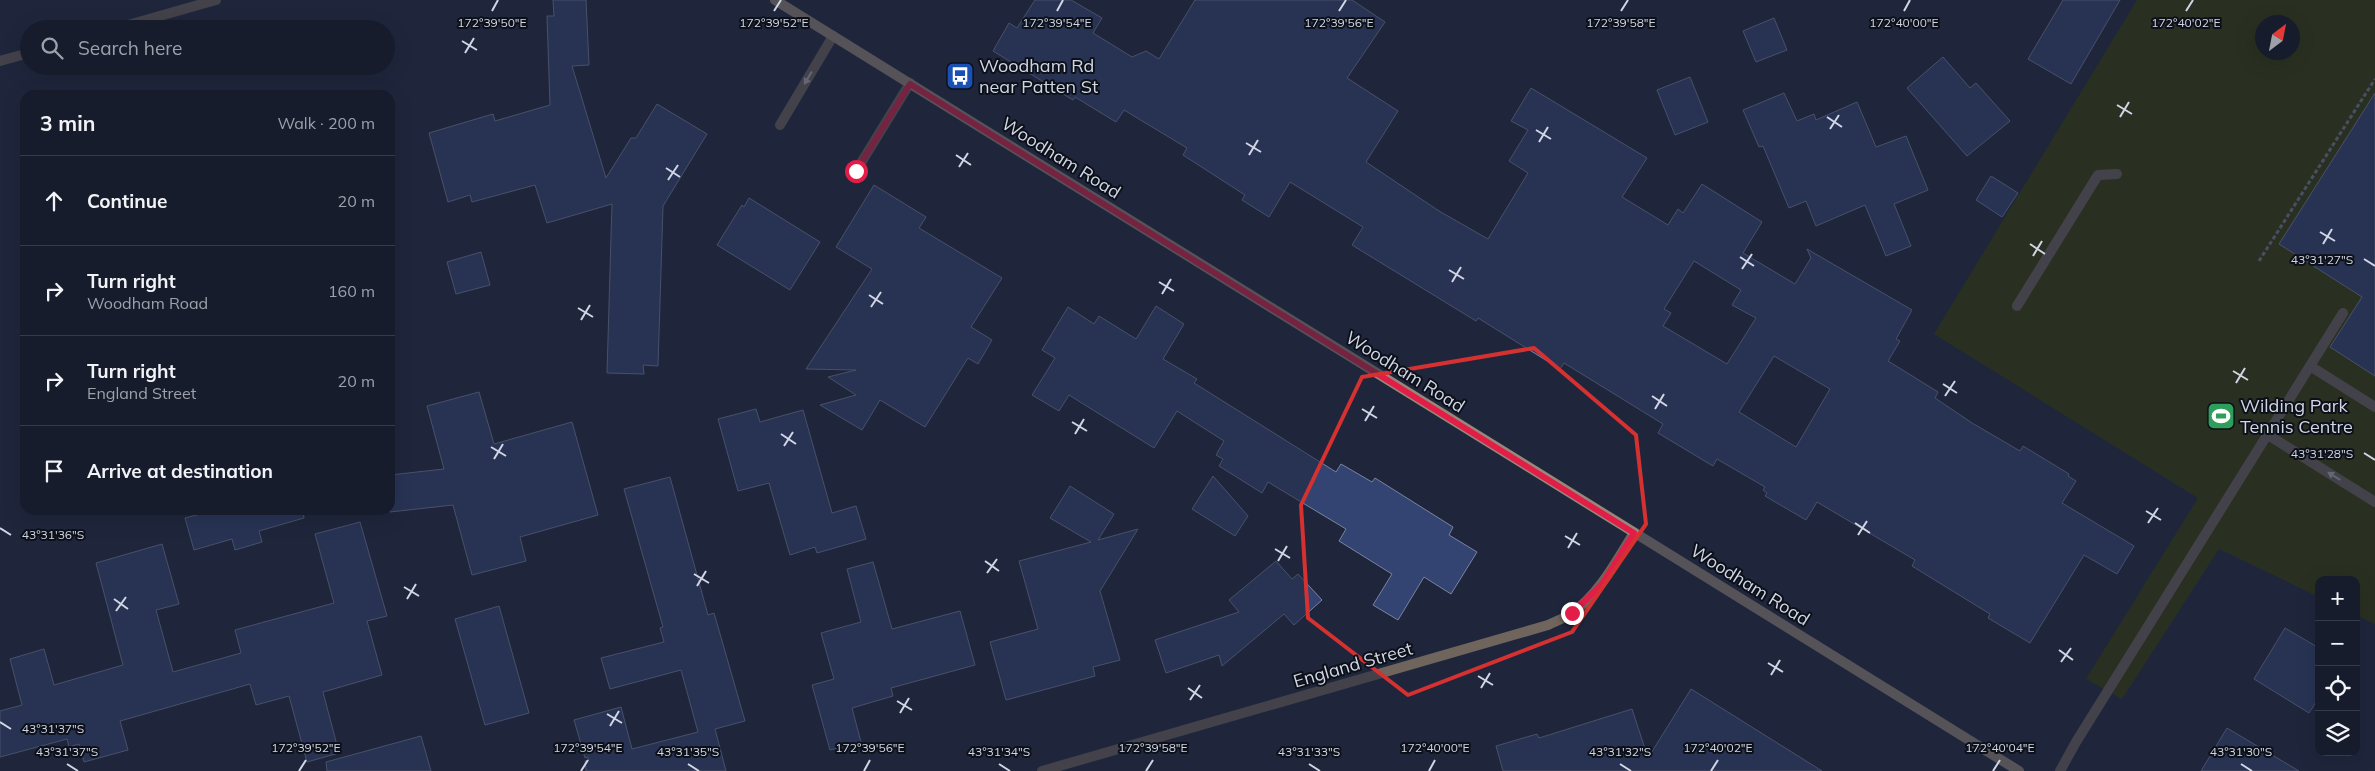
<!DOCTYPE html>
<meta charset="utf-8">
<style>
:root{--surface:#171c2d;--page:#242939;--text:#f1f3f6;--muted:#9ea1aa;--line:#363a49}
body{margin:0;font-family:Mulish,sans-serif;background:var(--page);color:var(--text)}
.controls{position:absolute;right:15px;bottom:15px;display:grid;overflow:hidden;border-radius:10px;box-shadow:0 5px 20px #0002}
.controls button{width:45px;height:45px;display:grid;place-items:center;padding:0;border:0;border-bottom:1px solid var(--line);background:var(--surface);color:var(--text);font:25px sans-serif}
.compass{position:absolute;left:2255px;top:15px;width:45px;height:45px;border-radius:50%;background:var(--surface);box-shadow:0 5px 20px #0002;rotate:32deg}
.stop{position:absolute;width:15px;height:15px;margin:-11px;border:4px solid #e11d48;border-radius:50%;background:#fff}
.stop.end{background:#e11d48;border-color:#fff;box-shadow:0 1px 5px #0008}
.list{margin:0;padding:0;list-style:none}
h2{display:flex;justify-content:space-between;align-items:center;height:65px;margin:0;padding:0 20px;font-size:21px}
h2 small{font-size:16px;font-weight:400;color:var(--muted)}
.list li{display:grid;grid-template-columns:32px 1fr auto;gap:15px;align-items:center;box-sizing:border-box;height:90px;padding:0 20px;border-top:1px solid var(--line)}
.list b{display:block;font-size:19px;white-space:nowrap}
.list p{margin:0;font-size:16px;white-space:nowrap;color:var(--muted)}
.list em{font-size:16px;font-style:normal;color:var(--muted)}
.icon{flex:none;width:28px;height:28px;fill:none;stroke:currentColor;stroke-width:2;stroke-linecap:round;stroke-linejoin:round}
.map{position:relative;flex:none;width:2375px;height:771px;overflow:hidden}
.search{position:absolute;background:var(--surface);box-shadow:0 5px 20px #0002;left:20px;top:20px;width:375px;height:55px;display:flex;align-items:center;gap:12px;box-sizing:border-box;padding:0 18px;border-radius:28px;color:var(--muted);font-size:19px}
.panel{position:absolute;background:var(--surface);box-shadow:0 5px 20px #0002;left:20px;top:90px;width:375px;height:425px;border-radius:15px}
.map>svg:first-child{display:block}
.green{fill:#353d00;fill-rule:evenodd}
.building{fill:#334372;stroke:#7a849e;fill-rule:evenodd}
.lines{fill:none;stroke-linecap:round;stroke-linejoin:round}
.path{stroke:#7b8193;stroke-width:3;stroke-dasharray:4 2.5;stroke-linecap:butt}
.service{stroke:#6f655c;stroke-width:10}
.minor{stroke:#6f655c;stroke-width:10}
.secondary{stroke:#98887a;stroke-width:10}
.oneway{fill:#b4b4bc}
.route{stroke:#e11d48;stroke-width:6}
.marked{fill:none;stroke:#d63131;stroke-width:4;stroke-linejoin:round}
.ticks{fill:none;stroke:#d1d6e5;stroke-width:2}
.labels{text-anchor:middle;stroke-width:4;stroke-linejoin:round;paint-order:stroke}
.poi-label{font-size:18px;fill:#d1d6e5;stroke:#0c1019;text-anchor:start}
.street-label{font-size:18px;fill:#d1d6e5;stroke:#0c1019}
.ticks-label{font-size:12px;text-anchor:middle;fill:#d1d6e5;stroke:#0c1019;stroke-width:4;stroke-linejoin:round;paint-order:stroke}
</style>
<div class="map">
<svg width="2375" height="771" viewBox="0 0 2375 771">
<rect width="100%" height="100%" fill="#1f263c"/>
<path class="green" d="M 2137,0 L 2375,0 L 2375,624 L 2356,615 L 2356,580 L 2319,580 L 2319,597 L 2219,549 L 2122,699 L 2086,679 L 2198,498 L 1934,334 ZM 2262,22 L 2292,22 L 2292,52 L 2262,52 Z"/>
<g class="building">
<polygon points="553,0 586,0 589,65 572,66 606,178 631,138 636,138 657,104 707,134 663,206 658,366 643,365 644,374 607,373 612,204 547,223 535,185 472,202 470,195 448,202 429,133 493,114 495,121 550,105 547,16 554,16"/>
<path d="M 1035,0 L 1071,0 L 1102,18 L 1093,33 L 1132,57 L 1146,51 L 1159,59 L 1195,0 L 1352,0 L 1385,22 L 1347,78 L 1398,111 L 1366,162 L 1439,211 L 1488,239 L 1528,173 L 1509,161 L 1528,130 L 1511,121 L 1531,88 L 1647,158 L 1622,197 L 1668,225 L 1678,209 L 1683,213 L 1702,184 L 1762,222 L 1743,253 L 1795,284 L 1811,258 L 1807,249 L 1912,310 L 1896,339 L 1900,341 L 1888,361 L 1938,392 L 1935,398 L 1972,423 L 2020,451 L 2023,446 L 2069,474 L 2068,476 L 2076,481 L 2062,503 L 2134,546 L 2117,574 L 2084,555 L 2030,643 L 1988,618 L 1990,614 L 1912,566 L 1915,560 L 1817,502 L 1806,520 L 1765,496 L 1767,493 L 1763,490 L 1765,487 L 1717,459 L 1713,466 L 1658,433 L 1663,424 L 1564,363 L 1560,369 L 1478,318 L 1476,321 L 1352,245 L 1363,227 L 1290,182 L 1269,217 L 1242,200 L 1245,195 L 1183,155 L 1187,148 L 1124,110 L 1116,122 L 1075,97 L 1073,100 L 993,51 L 1009,23 L 1017,28 ZM 1694,261 L 1741,290 L 1732,305 L 1756,318 L 1727,364 L 1663,326 L 1671,313 L 1664,309 ZM 1774,356 L 1830,389 L 1796,447 L 1739,412 Z"/>
<polygon points="2063,0 2120,0 2071,84 2028,59"/>
<polygon points="1774,18 1787,50 1756,62 1743,31"/>
<polygon points="1943,57 1970,88 1976,83 2010,121 1967,156 1907,88"/>
<polygon points="1690,77 1708,122 1675,135 1657,90"/>
<polygon points="1784,93 1797,121 1814,114 1816,120 1857,102 1876,147 1906,136 1928,190 1894,204 1911,246 1886,256 1865,205 1816,226 1806,201 1789,208 1763,146 1759,147 1743,110"/>
<polygon points="2375,93 2375,376 2330,347 2362,297 2279,244"/>
<polygon points="1991,176 2018,193 2002,217 1976,200"/>
<polygon points="874,185 926,217 919,228 1002,278 971,327 992,340 978,364 968,358 925,427 880,400 862,430 820,405 856,395 828,377 856,370 806,369 872,269 836,247"/>
<polygon points="749,198 820,242 790,290 717,245 742,205 744,207"/>
<polygon points="481,252 490,285 456,294 447,262"/>
<polygon points="1156,306 1184,324 1163,359 1197,379 1194,383 1336,472 1341,464 1372,482 1375,478 1453,527 1449,535 1477,552 1451,594 1424,577 1398,620 1373,605 1392,574 1339,541 1346,529 1268,482 1262,493 1219,466 1223,459 1216,455 1224,441 1177,411 1154,448 1069,395 1059,411 1032,395 1055,358 1042,350 1068,307 1094,324 1099,316 1136,339"/>
<polygon points="479,392 494,444 572,422 598,515 520,537 526,561 472,575 453,505 390,512 390,475 444,469 427,406"/>
<polygon points="756,409 760,422 803,410 832,513 856,506 866,539 817,553 815,547 790,555 769,483 738,491 718,419"/>
<polygon points="1213,476 1248,516 1235,536 1192,509"/>
<polygon points="670,477 708,615 714,613 745,721 715,729 726,771 586,771 585,761 589,760 588,757 585,758 574,720 621,707 632,749 698,732 681,670 610,689 601,658 664,642 660,628 663,627 624,489"/>
<polygon points="1070,486 1114,514 1098,540 1138,529 1100,591 1120,660 1093,667 1095,676 1006,700 990,642 1038,629 1019,561 1091,542 1050,518"/>
<polygon points="215,510 303,510 304,518 259,531 262,542 235,550 232,539 194,550 185,518"/>
<polygon points="360,522 387,616 367,621 382,675 323,692 339,753 307,762 289,696 256,705 250,684 120,721 128,750 84,762 79,744 69,747 67,739 0,757 0,711 22,705 10,659 44,649 54,685 123,665 96,563 162,544 179,604 156,610 173,672 241,653 235,630 334,603 315,534"/>
<polygon points="1276,561 1292,579 1298,574 1322,600 1294,625 1284,614 1222,666 1219,655 1166,673 1155,640 1239,612 1229,600"/>
<polygon points="873,562 892,629 960,611 975,665 891,688 893,696 852,708 861,742 830,750 812,685 834,679 821,633 861,622 847,569"/>
<polygon points="499,606 529,713 485,725 455,619"/>
<polygon points="2285,628 2319,648 2319,697 2309,713 2254,679"/>
<polygon points="1691,689 1822,771 1503,771 1496,746 1537,734 1539,738 1632,709 1648,758"/>
<polygon points="2227,728 2299,771 2201,771"/>
<polygon points="421,736 431,771 327,771 326,762"/>
</g>
<g class="lines">
<polyline class="path" points="2259,261 2375,79"/>
<g class="service">
<polyline points="780,125 833,36"/>
<polyline points="856,171 910,83"/>
<polyline points="2017,306 2098,175 2117,174"/>
<polyline points="2310,366 2375,407"/>
<polyline points="2268,435 2375,502"/>
<polyline points="2060,771 2076,742 2343,313"/>
</g>
<g class="minor">
<polyline points="114,29 216,0"/>
<polyline points="0,61 29,53"/>
<path d="M 1042,771 L 1548,625 C 1556,621 1565,618 1572,613 C 1600,593 1616,561 1634,533"/>
</g>
<polyline class="secondary" points="775,0 2019,771"/>
</g>
<defs><path id="oneway-solid" d="M-6-.8H1V-3.2L6.5 0L1 3.2V.8H-6Z" transform="scale(1.25)"/></defs>
<g class="oneway">
<use href="#oneway-solid" transform="translate(808 78) rotate(121)"/>
<use href="#oneway-solid" transform="translate(2334 476) rotate(-148)"/>
</g>
<g class="lines">
<polyline class="route" points="856,171 910,84 1634,533 1602,584 1572,613"/>
</g>
<path d="M0 0H2375V771H0ZM 1534,348 L 1636,435 L 1646,524 L 1572,632 L 1408,695 L 1308,618 L 1301,505 L 1362,377 Z" fill="#1f263c" fill-opacity=".55" fill-rule="evenodd"/>
<path class="marked" d="M 1534,348 L 1636,435 L 1646,524 L 1572,632 L 1408,695 L 1308,618 L 1301,505 L 1362,377 Z"/>
<path class="ticks" d="M 492,11 L 498,0M 774,11 L 781,0M 1057,11 L 1063,0M 1339,11 L 1346,0M 1621,11 L 1628,0M 1904,11 L 1910,0M 2186,11 L 2193,0M 462,41 L 477,50M 465,53 L 474,38M 2117,105 L 2132,114M 1827,117 L 1842,127M 2120,117 L 2129,102M 1830,129 L 1839,115M 1536,130 L 1551,139M 1539,142 L 1548,127M 1246,143 L 1261,152M 956,155 L 971,165M 1249,155 L 1258,140M 959,167 L 968,153M 666,168 L 680,177M 668,180 L 678,165M 2320,232 L 2335,241M 2030,244 L 2045,254M 2323,244 L 2332,229M 2033,256 L 2042,241M 1740,257 L 1754,266M 2364,259 L 2375,266M 1742,269 L 1752,254M 1449,270 L 1464,279M 1159,282 L 1174,291M 1452,282 L 1461,267M 1162,294 L 1171,279M 869,295 L 883,304M 871,307 L 881,292M 578,308 L 593,317M 581,320 L 590,305M 2233,371 L 2248,380M 2236,383 L 2245,368M 1943,384 L 1957,393M 1652,396 L 1667,406M 1945,396 L 1955,381M 1362,409 L 1377,418M 1655,409 L 1664,394M 1365,421 L 1374,406M 1072,422 L 1087,431M 781,434 L 796,444M 1075,434 L 1084,419M 784,446 L 793,432M 491,447 L 506,456M 2364,453 L 2375,460M 494,459 L 503,444M 2146,511 L 2161,520M 1855,523 L 1870,533M 2148,523 L 2158,508M 0,528 L 11,535M 1858,535 L 1867,521M 1565,536 L 1580,545M 1568,548 L 1577,533M 1275,549 L 1290,558M 985,561 L 999,571M 1278,561 L 1287,546M 987,573 L 997,559M 694,574 L 709,583M 697,586 L 706,571M 404,587 L 419,596M 114,599 L 128,609M 407,599 L 416,584M 116,611 L 126,597M 2059,650 L 2073,660M 2061,662 L 2071,648M 1768,663 L 1783,672M 1771,675 L 1780,660M 1478,676 L 1493,685M 1188,688 L 1202,698M 1481,688 L 1490,673M 1190,700 L 1200,685M 897,701 L 912,710M 900,713 L 909,698M 607,714 L 622,723M 0,722 L 11,729M 610,726 L 619,711M 67,764 L 78,771M 688,764 L 699,771M 999,764 L 1010,771M 1309,764 L 1320,771M 1620,764 L 1631,771M 2241,764 L 2252,771M 299,771 L 306,760M 581,771 L 588,760M 864,771 L 870,760M 1146,771 L 1153,760M 1429,771 L 1435,760M 1711,771 L 1718,760M 1993,771 L 2000,760"/>
<defs>
<symbol id="bus-square" viewBox="-11 -11 22 22"><rect x="-9" y="-9" width="18" height="18" rx="4" fill="#1a4fb4" stroke="#0c1019"/><path d="M-5-6H5V4H4V6H2V4H-2V6H-4V4H-5ZM-3.5-4V0h7V-4ZM-3.5 1.2v1.5H-2V1.2ZM2 1.2v1.5H3.5V1.2Z" fill="#fff"/></symbol>
<symbol id="stadium-square" viewBox="-11 -11 22 22"><rect x="-9" y="-9" width="18" height="18" rx="4" fill="#2e9e5b" stroke="#0c1019"/><path d="M0-5a6.5 5 0 1 0 0 10a6.5 5 0 1 0 0-10ZM-3.5-1.8h7v3.6h-7Z" fill="#fff"/></symbol>
</defs>
<g fill-rule="evenodd">
<use href="#bus-square" x="944" y="60" width="32" height="32"/>
<use href="#stadium-square" x="2205" y="400" width="32" height="32"/>
</g>
<g class="labels">
<g class="poi-label">
<text x="979" y="72">Woodham Rd<tspan x="979" dy="21">near Patten St</tspan></text>
<text x="2240" y="412">Wilding Park<tspan x="2240" dy="21">Tennis Centre</tspan></text>
</g>
<g class="street-label">
<text transform="translate(1061 158) rotate(32)" y="6">Woodham Road</text>
<text transform="translate(1405 372) rotate(32)" y="6">Woodham Road</text>
<text transform="translate(1750 585) rotate(32)" y="6">Woodham Road</text>
<text transform="translate(1353 665) rotate(-16)" y="6">England Street</text>
</g>
</g>
<g class="ticks-label">
<text x="492" y="27">172°39'50"E</text>
<text x="774" y="27">172°39'52"E</text>
<text x="1057" y="27">172°39'54"E</text>
<text x="1339" y="27">172°39'56"E</text>
<text x="1621" y="27">172°39'58"E</text>
<text x="1904" y="27">172°40'00"E</text>
<text x="2186" y="27">172°40'02"E</text>
<text x="2322" y="264">43°31'27"S</text>
<text x="2322" y="458">43°31'28"S</text>
<text x="53" y="539">43°31'36"S</text>
<text x="53" y="733">43°31'37"S</text>
<text x="306" y="752">172°39'52"E</text>
<text x="588" y="752">172°39'54"E</text>
<text x="870" y="752">172°39'56"E</text>
<text x="1153" y="752">172°39'58"E</text>
<text x="1435" y="752">172°40'00"E</text>
<text x="1718" y="752">172°40'02"E</text>
<text x="2000" y="752">172°40'04"E</text>
<text x="67" y="756">43°31'37"S</text>
<text x="688" y="756">43°31'35"S</text>
<text x="999" y="756">43°31'34"S</text>
<text x="1309" y="756">43°31'33"S</text>
<text x="1620" y="756">43°31'32"S</text>
<text x="2241" y="756">43°31'30"S</text>
</g>
</svg>
<div class="controls">
<button>+</button>
<button>−</button>
<button><svg class="icon" aria-label="locate" viewBox="0 0 24 24"><circle cx="12" cy="12" r="6"/><path d="M12 2v4M12 18v4M2 12h4M18 12h4"/></svg></button>
<button><svg class="icon" aria-label="layers" viewBox="0 0 24 24"><path d="M12 4l9 5-9 5-9-5zM3 14l9 5 9-5"/></svg></button>
</div>
<svg class="compass" viewBox="-18 -18 36 36"><path d="M0-13l5 13h-10z" fill="#e53935"/><path d="M0 13l5-13h-10z" fill="#9ea1aa"/></svg>
<div class="stop" style="left:856px;top:171px"></div>
<div class="stop end" style="left:1572px;top:613px"></div>
<div class="search"><svg class="icon" aria-label="search" viewBox="0 0 24 24"><circle cx="10" cy="10" r="6"/><path d="M15 15l6 6"/></svg>Search here</div>
<section class="panel">
<h2>3 min<small>Walk · 200 m</small></h2>
<ul class="list">
<li><svg class="icon" aria-label="ahead" viewBox="0 0 24 24"><path d="M12 20V5M6 11l6-6 6 6"/></svg><div><b>Continue</b></div><em>20 m</em></li>
<li><svg class="icon" aria-label="right" viewBox="0 0 24 24"><path d="M7 20v-9h11M14 6l5 5-5 5"/></svg><div><b>Turn right</b><p>Woodham Road</p></div><em>160 m</em></li>
<li><svg class="icon" aria-label="right" viewBox="0 0 24 24"><path d="M7 20v-9h11M14 6l5 5-5 5"/></svg><div><b>Turn right</b><p>England Street</p></div><em>20 m</em></li>
<li><svg class="icon" aria-label="arrive" viewBox="0 0 24 24"><path d="M6 21V4h12l-3 4 3 4H6"/></svg><div><b>Arrive at destination</b></div></li>
</ul>
</section>
</div>
